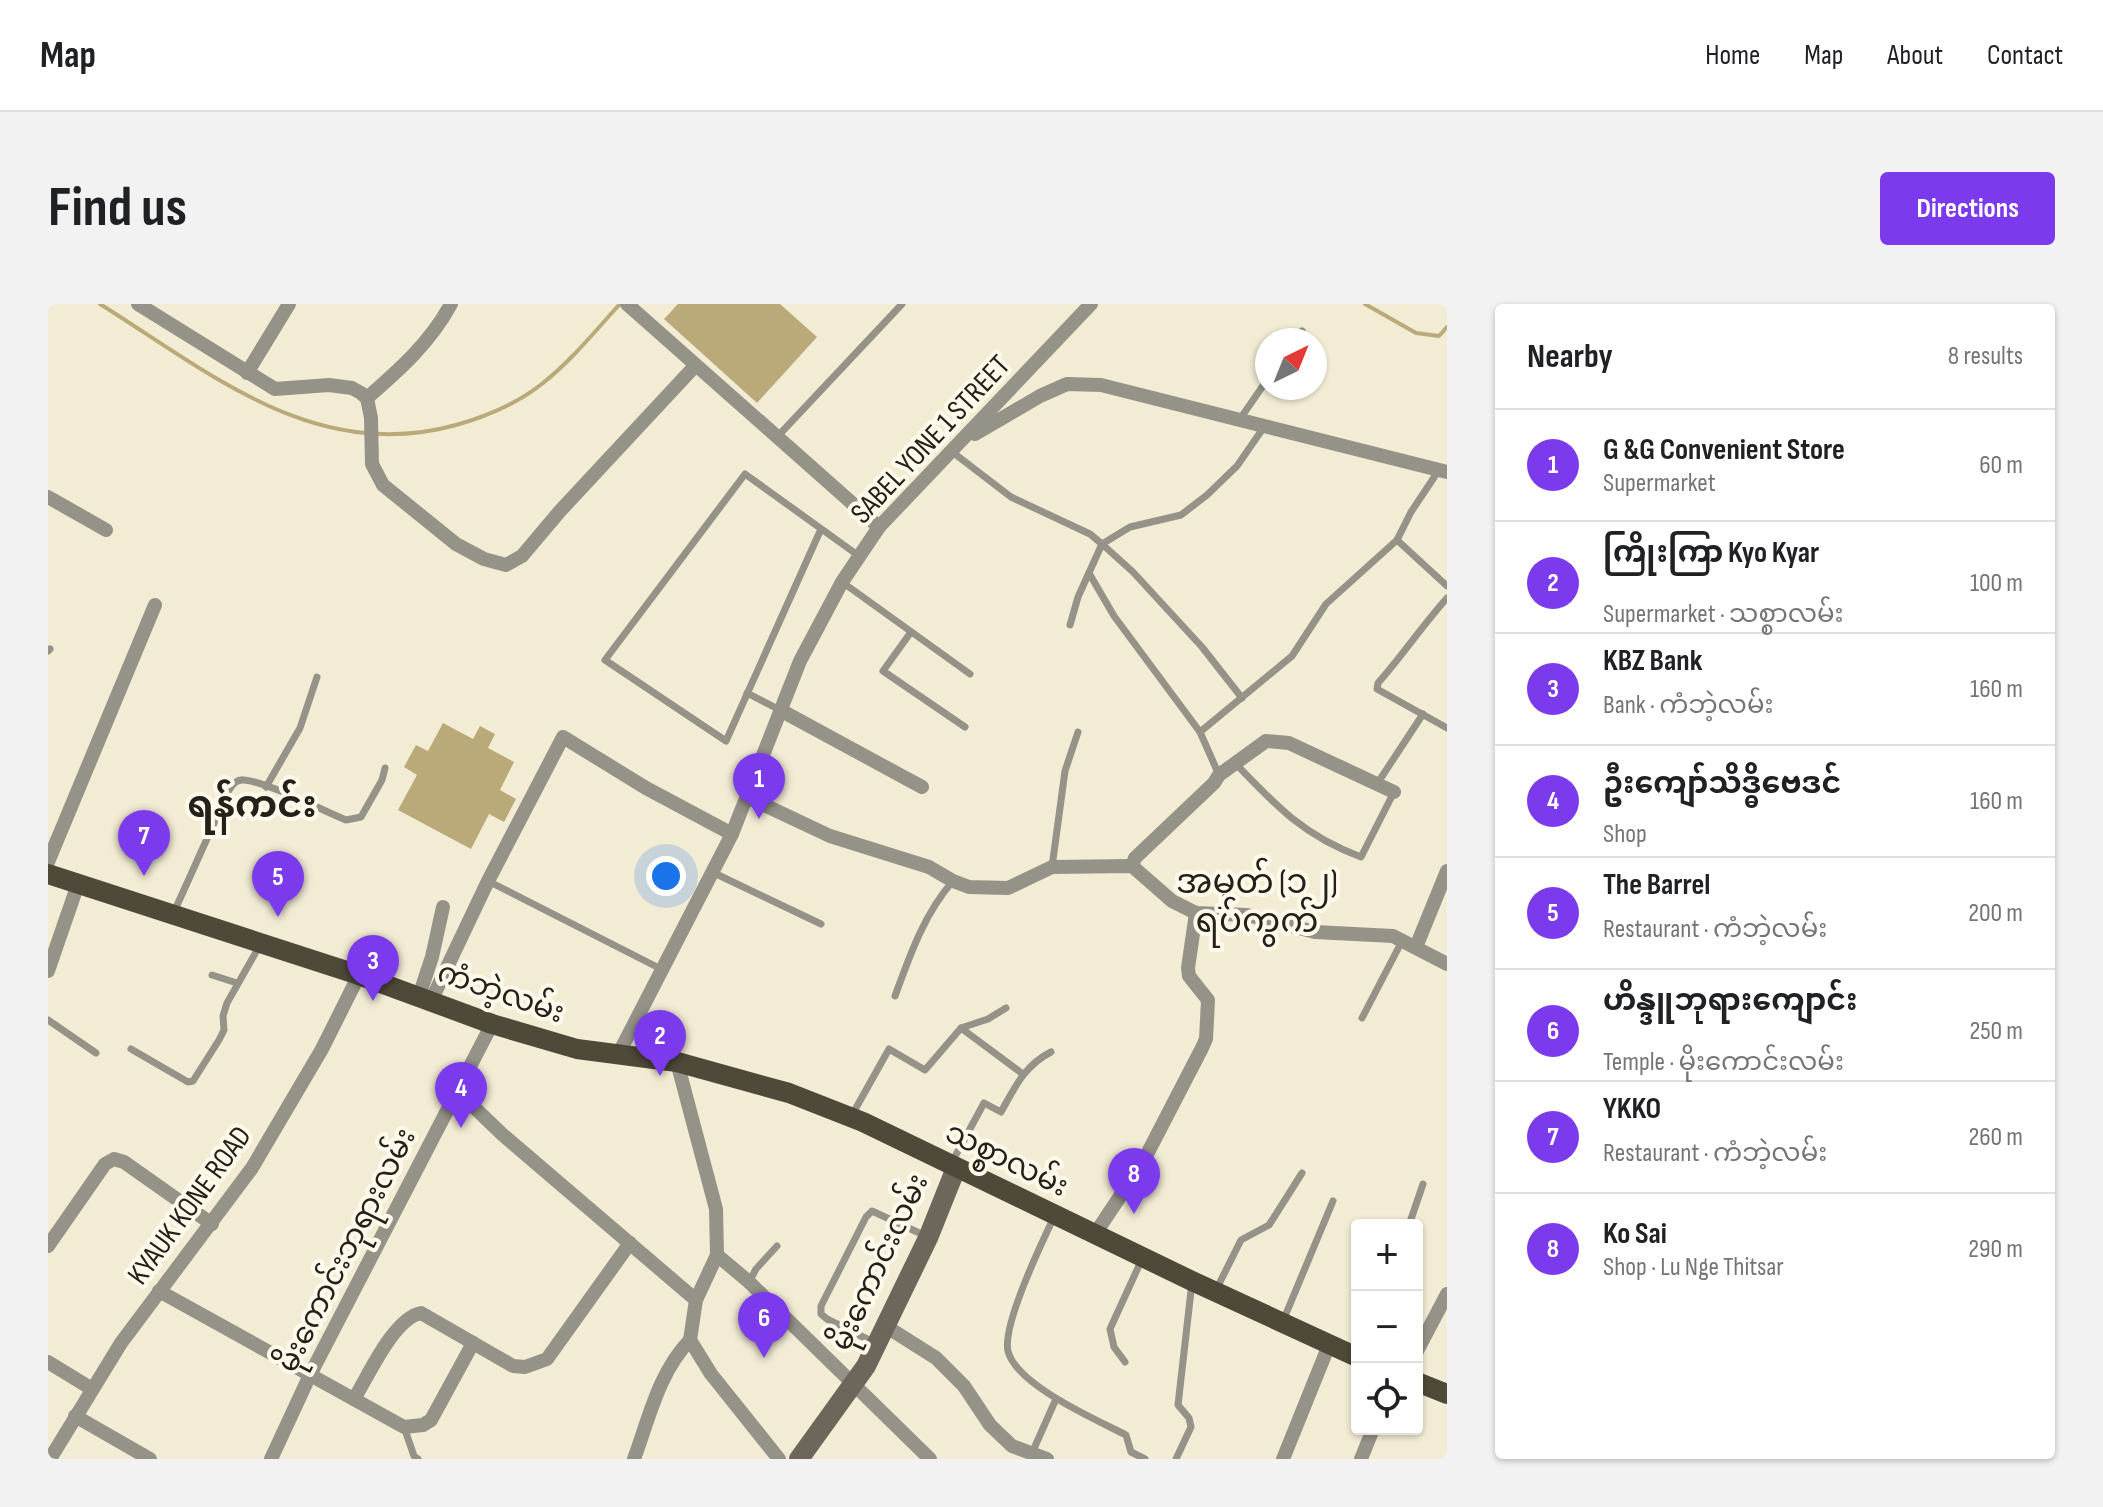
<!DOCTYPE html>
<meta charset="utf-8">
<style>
:root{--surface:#fff;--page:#f2f2f2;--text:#202124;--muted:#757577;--line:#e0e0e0;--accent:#7c3aed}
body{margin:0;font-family:"Sofia Sans Condensed","Noto Sans Myanmar",sans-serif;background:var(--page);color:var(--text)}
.controls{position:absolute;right:24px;bottom:24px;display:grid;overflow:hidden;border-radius:8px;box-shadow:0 2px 6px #0004}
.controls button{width:72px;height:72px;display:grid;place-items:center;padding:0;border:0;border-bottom:2px solid var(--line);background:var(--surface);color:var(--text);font:40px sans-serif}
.compass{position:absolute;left:1207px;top:24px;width:72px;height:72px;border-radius:50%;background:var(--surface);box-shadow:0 2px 6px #0004;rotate:43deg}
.you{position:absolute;left:618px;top:572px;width:28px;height:28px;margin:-20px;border:6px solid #fff;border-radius:50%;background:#1a73e8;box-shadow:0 0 0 12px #1a73e833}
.badge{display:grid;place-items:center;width:52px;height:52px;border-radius:50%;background:var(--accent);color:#fff;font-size:26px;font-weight:700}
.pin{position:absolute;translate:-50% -66px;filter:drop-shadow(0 2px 4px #0008)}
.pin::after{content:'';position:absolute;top:42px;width:28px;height:24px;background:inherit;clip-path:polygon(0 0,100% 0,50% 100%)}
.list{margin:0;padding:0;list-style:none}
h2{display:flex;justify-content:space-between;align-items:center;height:104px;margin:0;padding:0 32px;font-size:34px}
h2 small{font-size:26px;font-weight:400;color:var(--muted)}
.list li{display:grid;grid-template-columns:52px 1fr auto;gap:24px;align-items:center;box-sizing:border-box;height:112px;padding:0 32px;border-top:2px solid var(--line)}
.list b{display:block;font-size:30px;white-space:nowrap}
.list p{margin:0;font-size:26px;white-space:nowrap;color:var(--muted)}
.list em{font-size:26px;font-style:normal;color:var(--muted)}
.icon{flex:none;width:44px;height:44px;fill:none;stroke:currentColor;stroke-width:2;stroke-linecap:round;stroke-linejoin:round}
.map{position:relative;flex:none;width:1399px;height:1155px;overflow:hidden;border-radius:8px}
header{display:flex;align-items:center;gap:48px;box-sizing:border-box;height:112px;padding:0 40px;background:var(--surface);border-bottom:2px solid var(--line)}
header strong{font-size:38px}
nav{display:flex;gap:44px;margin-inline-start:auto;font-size:28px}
.intro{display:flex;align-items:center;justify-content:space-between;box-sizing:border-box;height:192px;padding:0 48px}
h1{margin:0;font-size:56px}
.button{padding:20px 36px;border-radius:8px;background:var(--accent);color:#fff;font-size:28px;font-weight:700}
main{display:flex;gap:48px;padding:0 48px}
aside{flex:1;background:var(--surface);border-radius:8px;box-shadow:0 2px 6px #0004}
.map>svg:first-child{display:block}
.water{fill:#baaa79}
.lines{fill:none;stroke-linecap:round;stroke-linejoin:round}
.stream{stroke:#baaa79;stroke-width:4}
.service{stroke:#959288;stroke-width:7}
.minor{stroke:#959288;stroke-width:14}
.secondary{stroke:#6c675a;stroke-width:20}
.primary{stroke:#4f4939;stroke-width:20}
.labels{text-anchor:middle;stroke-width:8;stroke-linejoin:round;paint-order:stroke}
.street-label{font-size:30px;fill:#242118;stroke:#fef9eb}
.quarter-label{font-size:34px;fill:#242118;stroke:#fef9eb}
.district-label{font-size:38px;font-weight:bold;fill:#242118;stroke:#fef9eb}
</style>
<header>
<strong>Map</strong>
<nav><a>Home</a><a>Map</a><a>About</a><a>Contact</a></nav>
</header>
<div class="intro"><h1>Find us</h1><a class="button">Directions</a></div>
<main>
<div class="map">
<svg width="1399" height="1155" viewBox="0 0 1399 1155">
<rect width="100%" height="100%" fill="#f3ecd5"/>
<g class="water">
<polygon points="630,0 732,0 769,33 709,99 616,15"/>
<polygon points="395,419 425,435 432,422 447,430 440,444 466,458 452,486 468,495 456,518 441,510 423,545 350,506 369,471 356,463 368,441 380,447"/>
</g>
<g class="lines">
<g class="stream">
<path d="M 52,0 C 164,70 268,160 408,121 C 440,112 469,100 495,79 C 524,56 547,27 572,0"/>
<polyline points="1317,0 1368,29 1391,32 1399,23"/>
</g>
<g class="service">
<polyline points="1248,36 1254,27"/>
<polyline points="1192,115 1219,76"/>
<polyline points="730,132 854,0"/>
<polyline points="903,147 963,193 1042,230 1054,240 1085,268 1154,343 1194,394"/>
<polyline points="773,225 678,437 557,356 697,170 811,252"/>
<polyline points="1349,236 1399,282"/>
<polyline points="1041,269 1066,312 1152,428 1171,471"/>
<polyline points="794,278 922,370"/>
<path d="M 1399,294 C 1374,322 1354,352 1330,379 L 1329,385 L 1399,424"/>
<polyline points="1022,321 1030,293 1054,240 1082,223 1133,211 1159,191 1189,162 1216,123"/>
<polyline points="863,328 835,367 917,423"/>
<polyline points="0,347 2,345"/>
<polyline points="699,389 732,406"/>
<polyline points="1152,428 1244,352 1278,300 1349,236 1363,208 1391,166"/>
<path d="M 1188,460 C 1228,502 1256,532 1313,553 L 1346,488"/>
<polyline points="1329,480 1375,410"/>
<polyline points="218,483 252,424 269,373"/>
<polyline points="1004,563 1017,467 1030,428"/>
<polyline points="664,568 773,620"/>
<polyline points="440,577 613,665"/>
<path d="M 126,608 L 181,486 C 185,480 189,475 196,476 C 219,478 274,506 298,516 L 313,513 L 334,476 L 337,464"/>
<polyline points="164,671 189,679"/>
<path d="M 847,692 C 862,651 876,610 905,577"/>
<polyline points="1314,714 1354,637"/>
<polyline points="0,716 48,749"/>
<polyline points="913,724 975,770"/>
<polyline points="83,745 140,778 145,777 171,736 176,726 175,712 179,699 212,641"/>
<polyline points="804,811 841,745 877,766 913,724 940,715 958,704"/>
<path d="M 904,858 L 936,799 L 953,808 C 967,783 977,761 1003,748"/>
<path d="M 1006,913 C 994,938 954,1022 960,1047 C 968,1081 1049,1116 1078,1131 L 1083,1148 L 1097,1155"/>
<polyline points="1361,921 1375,880"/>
<polyline points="701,978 708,965 729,942"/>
<polyline points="1168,986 1193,936 1221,921 1254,869"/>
<polyline points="1235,1017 1285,897"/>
<polyline points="827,1039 779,1015 773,1010 773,1002 818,913 824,907 880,933"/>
<polyline points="1077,1058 1066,1043 1062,1025 1094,955"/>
<polyline points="356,1123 366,1152 370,1155"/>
<polyline points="984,1149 1008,1095"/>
<polyline points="1128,1155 1143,1123 1141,1114 1130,1101 1144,978"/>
</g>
<g class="minor">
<polyline points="90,0 227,85 281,81 304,84 313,89 319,94 323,114 324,160 335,181 408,240 436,255 458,261 474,252 512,207 647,62"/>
<polyline points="579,0 831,223"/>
<polyline points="199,69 241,0"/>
<path d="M 319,94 C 351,66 382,39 403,0"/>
<polyline points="927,130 992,92 1019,80 1053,81 1399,168"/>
<polyline points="0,193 58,226"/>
<polyline points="732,406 874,483"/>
<polyline points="699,493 782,532 881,563 905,577 921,583 960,584 1004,563 1084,562 1124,597 1148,609 1199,611 1267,628 1345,632 1399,660"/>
<polyline points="0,558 107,301"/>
<polyline points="1084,562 1087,554 1166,479 1171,471 1218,437 1241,439 1346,488"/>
<polyline points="1368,643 1399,567"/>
<polyline points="0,667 30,580"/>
<polyline points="371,692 384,653 395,603"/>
<polyline points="383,697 440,577 515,433 598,484 684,530"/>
<polyline points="570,751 684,530 752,357 794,278 831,223 1043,0"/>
<polyline points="629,758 668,905 669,951 648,996 642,1036 663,1070 731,1155"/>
<polyline points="409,787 455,831 648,996"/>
<polyline points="1047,930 1095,858 1154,744 1158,735 1160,696 1141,672 1140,664 1148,609"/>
<polyline points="0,942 57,860 66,855 76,858 164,920"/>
<polyline points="669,951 701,978 882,1155"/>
<polyline points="111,987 356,1123 375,1121 383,1116 425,1039"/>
<polyline points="839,1023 888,1054 916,1082 942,1121 964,1142 999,1155"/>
<polyline points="1369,1047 1399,990"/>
<polyline points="0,1058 44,1085"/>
<path d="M 306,1095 C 321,1071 345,1015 373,1009 L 465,1062 L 477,1063 L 499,1055 L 582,939"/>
<polyline points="27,1112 102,1155"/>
<polyline points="2,1155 73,1039 204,864 274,745 311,671"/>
<polyline points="223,1155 262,1071 444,720"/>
<path d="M 586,1155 C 601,1114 611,1068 642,1036"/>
<polyline points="1235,1155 1281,1041"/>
<polyline points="1313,1155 1325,1125"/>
</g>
<polyline class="secondary" points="751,1155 818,1062 880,934 908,864"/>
<g class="primary">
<polyline points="0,570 311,671 444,720 529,745 629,758 741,789 815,818 1144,977 1309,1053"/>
<polyline points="1369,1078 1399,1090"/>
</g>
</g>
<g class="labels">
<g class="street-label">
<text transform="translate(882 135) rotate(-47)" y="10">SABEL YONE 1 STREET</text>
<text transform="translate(453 688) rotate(19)" y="10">ကံဘဲ့လမ်း</text>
<text transform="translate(959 855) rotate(26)" y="10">သစ္စာလမ်း</text>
<text transform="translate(141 901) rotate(-54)" y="10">KYAUK KONE ROAD</text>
<text transform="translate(298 946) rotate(-63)" y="10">မိုးကောင်းဘုရားလမ်း</text>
<text transform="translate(831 958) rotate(-65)" y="10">မိုးကောင်းလမ်း</text>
</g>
<g class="quarter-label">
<text x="1209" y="589">အမှတ် (၁၂)<tspan x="1209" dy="39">ရပ်ကွက်</tspan></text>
</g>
<g class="district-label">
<text x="204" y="513">ရန်ကင်း</text>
</g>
</g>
</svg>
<div class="controls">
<button>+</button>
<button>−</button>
<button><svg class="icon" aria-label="locate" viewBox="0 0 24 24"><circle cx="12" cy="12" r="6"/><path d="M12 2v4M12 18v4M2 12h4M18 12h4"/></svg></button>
</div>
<svg class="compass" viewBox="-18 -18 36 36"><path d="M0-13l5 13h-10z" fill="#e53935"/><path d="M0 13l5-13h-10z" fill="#757577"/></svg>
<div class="you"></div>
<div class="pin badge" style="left:711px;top:515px">1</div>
<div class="pin badge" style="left:612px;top:772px">2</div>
<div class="pin badge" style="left:325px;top:697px">3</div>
<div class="pin badge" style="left:413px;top:824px">4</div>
<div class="pin badge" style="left:230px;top:613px">5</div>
<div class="pin badge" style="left:716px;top:1054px">6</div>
<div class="pin badge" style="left:96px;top:572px">7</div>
<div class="pin badge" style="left:1086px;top:910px">8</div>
</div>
<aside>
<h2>Nearby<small>8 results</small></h2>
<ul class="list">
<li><span class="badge">1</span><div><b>G &amp;G Convenient Store</b><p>Supermarket</p></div><em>60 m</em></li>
<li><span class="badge">2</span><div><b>ကြိုးကြာ Kyo Kyar</b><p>Supermarket · သစ္စာလမ်း</p></div><em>100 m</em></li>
<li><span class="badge">3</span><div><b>KBZ Bank</b><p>Bank · ကံဘဲ့လမ်း</p></div><em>160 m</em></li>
<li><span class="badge">4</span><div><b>ဦးကျော်သိဒ္ဓိဗေဒင်</b><p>Shop</p></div><em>160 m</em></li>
<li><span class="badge">5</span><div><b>The Barrel</b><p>Restaurant · ကံဘဲ့လမ်း</p></div><em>200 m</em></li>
<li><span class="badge">6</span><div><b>ဟိန္ဒူဘုရားကျောင်း</b><p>Temple · မိုးကောင်းလမ်း</p></div><em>250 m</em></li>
<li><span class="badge">7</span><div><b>YKKO</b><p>Restaurant · ကံဘဲ့လမ်း</p></div><em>260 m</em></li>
<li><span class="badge">8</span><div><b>Ko Sai</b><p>Shop · Lu Nge Thitsar</p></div><em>290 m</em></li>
</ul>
</aside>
</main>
